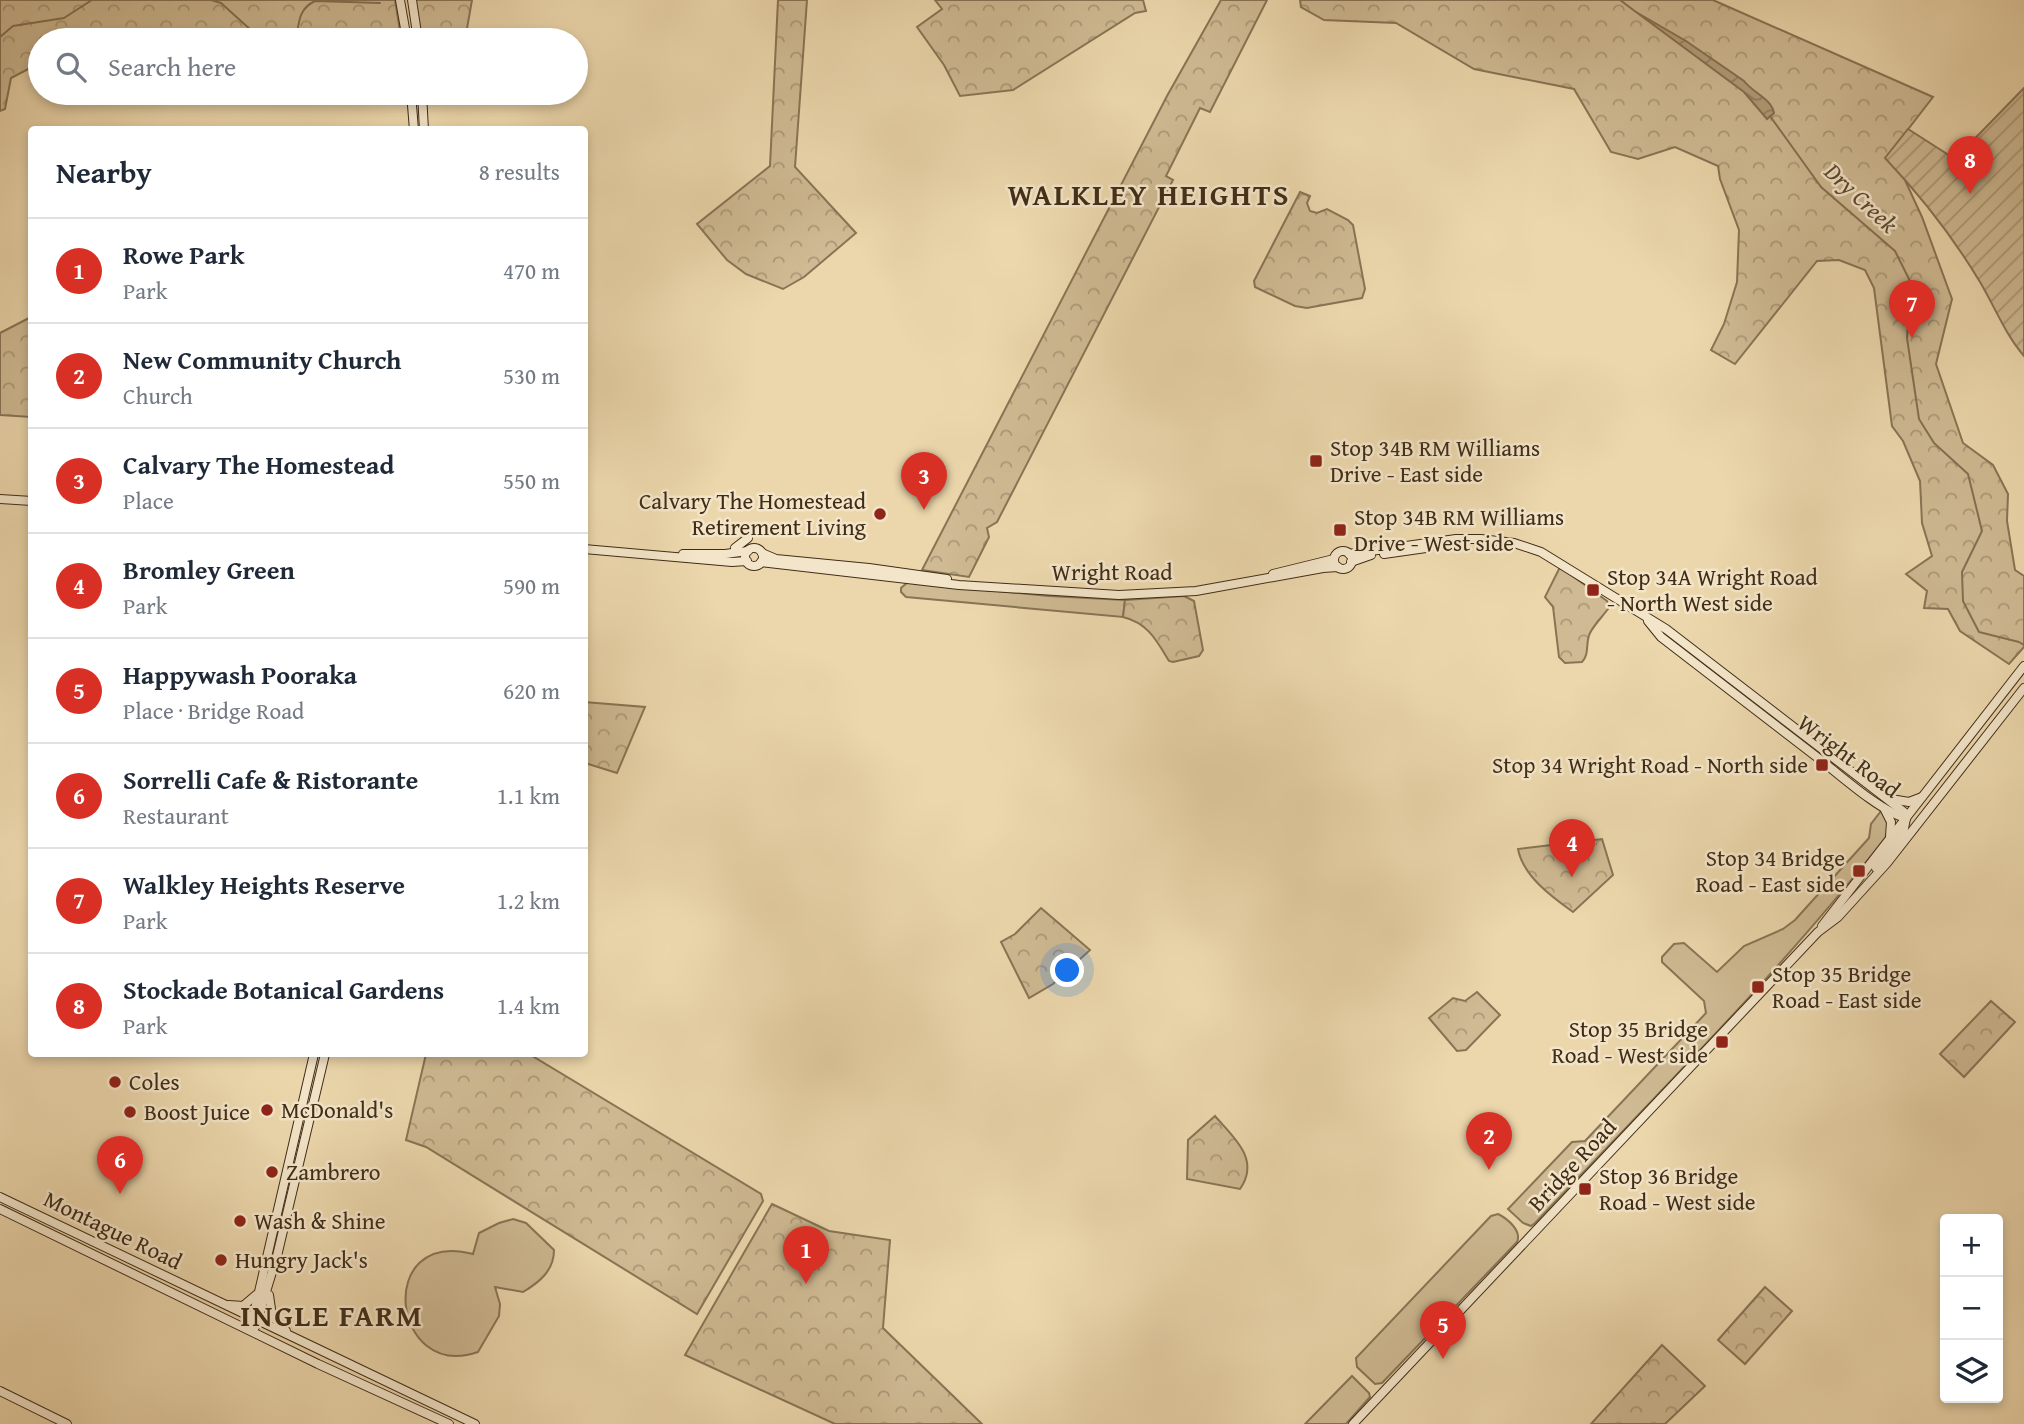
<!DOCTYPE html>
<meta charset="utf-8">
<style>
:root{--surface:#fff;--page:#f2f2f3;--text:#1f2937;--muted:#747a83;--line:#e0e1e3;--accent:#d93025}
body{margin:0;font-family:"Gentium Book Plus",serif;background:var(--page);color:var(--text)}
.controls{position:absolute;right:21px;bottom:21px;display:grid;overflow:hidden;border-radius:7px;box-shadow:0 4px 10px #0003}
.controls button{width:63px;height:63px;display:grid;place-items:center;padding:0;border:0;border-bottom:2px solid var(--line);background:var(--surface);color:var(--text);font:35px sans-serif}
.you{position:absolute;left:1068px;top:971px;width:24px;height:24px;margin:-18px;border:5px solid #fff;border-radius:50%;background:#1a73e8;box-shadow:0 0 0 10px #1a73e833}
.badge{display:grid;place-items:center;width:46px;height:46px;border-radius:50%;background:var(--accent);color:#fff;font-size:23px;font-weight:700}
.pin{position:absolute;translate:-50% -58px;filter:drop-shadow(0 2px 4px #0008)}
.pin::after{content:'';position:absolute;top:37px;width:24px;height:21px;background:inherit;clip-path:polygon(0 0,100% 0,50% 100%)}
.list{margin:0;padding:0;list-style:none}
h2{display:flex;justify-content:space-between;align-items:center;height:91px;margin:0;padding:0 28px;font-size:30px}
h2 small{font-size:23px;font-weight:400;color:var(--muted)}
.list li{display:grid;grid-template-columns:46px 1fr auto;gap:21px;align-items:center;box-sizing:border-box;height:105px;padding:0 28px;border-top:2px solid var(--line)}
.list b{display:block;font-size:26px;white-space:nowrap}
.list p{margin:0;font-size:23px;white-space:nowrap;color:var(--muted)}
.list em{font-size:23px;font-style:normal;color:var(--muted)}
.icon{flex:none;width:38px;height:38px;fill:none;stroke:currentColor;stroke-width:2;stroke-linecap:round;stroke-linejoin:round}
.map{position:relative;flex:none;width:2024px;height:1424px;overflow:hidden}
.search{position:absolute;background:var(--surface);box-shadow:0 4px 10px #0003;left:28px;top:28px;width:560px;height:77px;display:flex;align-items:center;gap:18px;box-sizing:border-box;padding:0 24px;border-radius:38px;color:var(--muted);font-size:26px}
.panel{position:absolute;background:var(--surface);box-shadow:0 4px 10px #0003;left:28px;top:126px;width:560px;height:931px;border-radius:7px}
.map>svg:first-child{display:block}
.grass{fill:#cfba93;stroke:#887455;stroke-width:2}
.park{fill:url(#park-crowns);stroke:#887455;stroke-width:2}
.garden{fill:url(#garden-furrows);stroke:#887455;stroke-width:2}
.water{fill:url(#water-waves);stroke:#857052;stroke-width:2}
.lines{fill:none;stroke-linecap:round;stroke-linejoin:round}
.stream{stroke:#857052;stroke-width:2}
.secondary-casing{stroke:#412d17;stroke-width:10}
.secondary{stroke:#f3e5c9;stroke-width:8}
.poi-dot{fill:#8f2418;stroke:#f3e5c9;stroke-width:2.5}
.labels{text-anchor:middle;stroke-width:5;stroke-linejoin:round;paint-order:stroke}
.poi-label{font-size:23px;fill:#412d17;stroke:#f3e5c9;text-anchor:start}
.street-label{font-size:23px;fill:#412d17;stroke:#f3e5c9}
.water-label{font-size:24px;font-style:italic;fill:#5d4930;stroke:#f3e5c9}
.district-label{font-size:30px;font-weight:bold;letter-spacing:2px;fill:#412d17;stroke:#f3e5c9}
</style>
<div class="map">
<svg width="2024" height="1424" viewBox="0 0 2024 1424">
<defs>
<pattern id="park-crowns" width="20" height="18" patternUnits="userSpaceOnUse" patternTransform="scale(1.75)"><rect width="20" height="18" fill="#cfba93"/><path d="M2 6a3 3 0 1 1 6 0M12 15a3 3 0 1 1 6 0" fill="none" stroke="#aa9877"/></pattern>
<pattern id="garden-furrows" width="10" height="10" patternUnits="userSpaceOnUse" patternTransform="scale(1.75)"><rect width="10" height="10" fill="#cfba93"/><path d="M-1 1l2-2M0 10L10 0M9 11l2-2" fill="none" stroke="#aa9877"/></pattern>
<pattern id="water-waves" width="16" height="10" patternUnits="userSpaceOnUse" patternTransform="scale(1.75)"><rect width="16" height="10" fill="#b29d79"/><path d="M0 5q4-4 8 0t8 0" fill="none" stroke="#928062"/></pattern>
</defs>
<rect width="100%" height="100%" fill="#ecd7ac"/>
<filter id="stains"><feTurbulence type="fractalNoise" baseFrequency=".00286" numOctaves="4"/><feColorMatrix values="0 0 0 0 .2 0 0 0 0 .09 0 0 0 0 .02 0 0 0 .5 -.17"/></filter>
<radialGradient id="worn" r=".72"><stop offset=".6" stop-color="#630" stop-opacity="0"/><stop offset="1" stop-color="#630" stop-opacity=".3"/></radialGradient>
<g class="grass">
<polygon points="908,582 1049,596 1125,600 1123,617 906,597 901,592 901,588"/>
<path d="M 1881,811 C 1888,819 1891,828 1885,838 C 1778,975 1654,1097 1535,1223 L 1531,1226 L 1523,1223 L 1508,1209 L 1572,1142 L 1585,1141 L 1706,1013 L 1704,1001 L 1662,962 L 1662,957 L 1674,944 L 1684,943 L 1717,972 L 1744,946 L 1783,929 L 1795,920 L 1869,838 L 1871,824 Z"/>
<path d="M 1498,1214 C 1508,1219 1522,1231 1517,1242 L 1382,1383 L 1375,1384 L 1357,1367 L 1356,1358 L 1491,1216 Z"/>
<path d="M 513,1219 L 526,1223 L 554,1250 C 554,1270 540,1282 523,1292 L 495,1287 L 500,1304 L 499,1316 L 478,1352 C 391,1382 374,1228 473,1254 L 479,1233 L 499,1223 Z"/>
<polygon points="1352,1376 1369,1393 1370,1397 1346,1424 1305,1424"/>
</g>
<g class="park">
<path d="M 0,0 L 395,0 L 401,37 C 377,35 341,27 320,40 L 40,40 L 40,63 L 11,78 L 5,109 L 0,111 Z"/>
<polygon points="410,0 472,0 465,40 416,40"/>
<polygon points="778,0 807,0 795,167 856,233 804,277 783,289 746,274 727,260 697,224 770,166"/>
<polygon points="935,0 1143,0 1146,11 1135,13 1013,90 960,96 944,65 917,27 942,9"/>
<polygon points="1221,0 1267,0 1210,112 1200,108 1166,176 1173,180 997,522 987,528 989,537 969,577 922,570 1167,96"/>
<polygon points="1300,0 1713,0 1933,97 1886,158 1904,178 1922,217 1952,299 1936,364 1963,443 1993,465 2008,494 2007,521 2015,570 2024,576 2024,647 2009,664 1960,631 1948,609 1924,608 1927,591 1906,574 1932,556 1922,523 1920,481 1903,441 1892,426 1874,288 1865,270 1839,260 1817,261 1735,364 1711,350 1724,324 1737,282 1739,230 1720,179 1718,166 1675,147 1638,159 1611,152 1574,89 1474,69 1396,23 1324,20 1301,7"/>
<polygon points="1300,192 1310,196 1307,203 1310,211 1317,213 1327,209 1348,220 1353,225 1365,289 1362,298 1307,308 1295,306 1255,287 1254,281"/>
<polygon points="31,317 31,417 0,415 0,333"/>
<path d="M 1560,567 L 1607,601 L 1608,609 C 1602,617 1594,625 1590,633 C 1585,643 1590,654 1582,662 L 1565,663 L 1559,657 L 1553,607 L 1545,597 Z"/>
<path d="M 1184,596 L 1194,601 L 1203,650 L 1199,656 L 1173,662 L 1169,661 C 1157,641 1148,623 1123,617 L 1125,600 Z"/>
<polygon points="584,702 645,707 617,773 585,763"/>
<path d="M 1602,839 L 1613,875 L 1573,912 C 1552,897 1523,876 1518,849 Z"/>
<polygon points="1041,908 1090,950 1053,984 1029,998 1001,942 1015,934"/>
<polygon points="1477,992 1500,1015 1466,1050 1457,1051 1429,1018 1453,998 1465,1001"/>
<polygon points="1991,1001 2015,1022 1964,1077 1940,1054"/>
<polygon points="426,1054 529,1054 761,1194 763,1201 697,1314 426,1147 406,1140"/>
<path d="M 1215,1116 C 1233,1137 1261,1159 1240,1189 L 1187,1179 L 1188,1140 Z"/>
<polygon points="772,1204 829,1231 890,1240 883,1328 982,1424 835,1424 685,1355"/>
<polygon points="1765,1287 1792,1311 1745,1364 1718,1340"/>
<polygon points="1662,1345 1705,1386 1665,1424 1591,1424"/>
</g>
<path class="garden" d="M 2024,88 L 2024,356 C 2005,334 1995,307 1980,282 C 1953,237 1921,196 1885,158 L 1908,129 L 1955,159 Z"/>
<path class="water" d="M 1636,12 L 1686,41 L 1744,81 C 1753,93 1771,98 1774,113 L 1767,119 L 1744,92 Z"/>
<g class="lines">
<g class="stream">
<polyline points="211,0 221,3 262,40"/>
<polyline points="1620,0 1636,12"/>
<polyline points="0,37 13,26 64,18 92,0"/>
<path d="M 296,40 C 299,23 298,9 315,1 L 380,3"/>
<polyline points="1770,116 1821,187 1895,251 1911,283 1907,338 1919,419 1934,443 1968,474 1982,531 1962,572 1963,601 1979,632 2019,642 2024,645"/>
</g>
<defs>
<g id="secondary">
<polyline points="400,0 407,40"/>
<polyline points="412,0 418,40"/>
<polyline points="411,93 414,130"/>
<polyline points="422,93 424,130"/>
<polyline points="0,499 32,501"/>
<polyline points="735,548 748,538"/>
<circle cx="754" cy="557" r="9"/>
<polyline points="584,549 732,562 747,561"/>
<circle cx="1343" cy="560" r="9"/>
<polyline points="762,553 776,559 869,568 947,579"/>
<polyline points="683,554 725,554 748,551"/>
<polyline points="1349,554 1456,539 1481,539 1514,543 1541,552 1666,629 1904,812 1906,818"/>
<polyline points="1384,554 1426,548"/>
<polyline points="761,562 959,585 1119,595 1196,591 1323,568 1338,567"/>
<polyline points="1351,562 1371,555"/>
<polyline points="1273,574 1334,559"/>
<path d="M 1648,621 L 1661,637 C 1715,679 1769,720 1822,761 C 1842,777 1883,813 1906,818"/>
<polyline points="1891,799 1909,802 1922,797"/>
<polyline points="1885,810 1891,822 1890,837"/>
<polyline points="1876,868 1903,834 1906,818"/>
<polyline points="1822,926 2024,666"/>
<polyline points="0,1197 475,1424"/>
<polyline points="0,1209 318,1364 449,1424"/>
<polyline points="269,1295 272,1316 286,1331"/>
<polyline points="229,1305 243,1306 256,1295"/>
<polyline points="252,1322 314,1054"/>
<polyline points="255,1327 277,1256 325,1054"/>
<polyline points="0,1391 67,1424"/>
<polyline points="1353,1424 1818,932 1838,917 1887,863 2024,688"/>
</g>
</defs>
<use href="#secondary" class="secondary-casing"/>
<use href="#secondary" class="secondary"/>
</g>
<g class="poi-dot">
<rect x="1309" y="454" width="14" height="14" rx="3.5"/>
<circle cx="880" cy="514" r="7"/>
<rect x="1333" y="523" width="14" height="14" rx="3.5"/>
<rect x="1586" y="583" width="14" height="14" rx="3.5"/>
<rect x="1815" y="758" width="14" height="14" rx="3.5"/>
<rect x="1852" y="864" width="14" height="14" rx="3.5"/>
<rect x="1751" y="980" width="14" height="14" rx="3.5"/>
<rect x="1715" y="1035" width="14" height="14" rx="3.5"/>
<circle cx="115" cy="1082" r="7"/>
<circle cx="267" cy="1110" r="7"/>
<circle cx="130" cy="1112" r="7"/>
<circle cx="272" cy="1172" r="7"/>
<rect x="1578" y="1182" width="14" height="14" rx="3.5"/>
<circle cx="240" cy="1221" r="7"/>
<circle cx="221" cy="1260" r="7"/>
</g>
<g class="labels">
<g class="poi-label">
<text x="1330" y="456">Stop 34B RM Williams<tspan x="1330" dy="26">Drive - East side</tspan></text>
<text x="866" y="509" text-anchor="end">Calvary The Homestead<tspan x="866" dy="26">Retirement Living</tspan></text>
<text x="1354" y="525">Stop 34B RM Williams<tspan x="1354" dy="26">Drive - West side</tspan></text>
<text x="1607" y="585">Stop 34A Wright Road<tspan x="1607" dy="26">- North West side</tspan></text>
<text x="1808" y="773" text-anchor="end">Stop 34 Wright Road - North side</text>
<text x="1845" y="866" text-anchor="end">Stop 34 Bridge<tspan x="1845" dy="26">Road - East side</tspan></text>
<text x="1772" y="982">Stop 35 Bridge<tspan x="1772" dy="26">Road - East side</tspan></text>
<text x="1708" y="1037" text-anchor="end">Stop 35 Bridge<tspan x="1708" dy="26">Road - West side</tspan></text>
<text x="129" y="1090">Coles</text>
<text x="281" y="1118">McDonald's</text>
<text x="144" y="1120">Boost Juice</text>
<text x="286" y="1180">Zambrero</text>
<text x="1599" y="1184">Stop 36 Bridge<tspan x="1599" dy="26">Road - West side</tspan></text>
<text x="254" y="1229">Wash &amp; Shine</text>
<text x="235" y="1268">Hungry Jack's</text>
</g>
<g class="street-label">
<text x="1112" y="580">Wright Road</text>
<text transform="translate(1849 756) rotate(37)" y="8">Wright Road</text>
<text transform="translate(1572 1165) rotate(-47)" y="8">Bridge Road</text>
<text transform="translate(113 1230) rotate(26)" y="8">Montague Road</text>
</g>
<g class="water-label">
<text transform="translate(1861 198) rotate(43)" y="8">Dry Creek</text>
</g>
<g class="district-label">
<text x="1149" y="205">WALKLEY HEIGHTS</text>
<text x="332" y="1326">INGLE FARM</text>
</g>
</g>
<rect width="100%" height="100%" filter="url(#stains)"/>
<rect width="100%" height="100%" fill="url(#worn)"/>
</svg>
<div class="controls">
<button>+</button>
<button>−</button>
<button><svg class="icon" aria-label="layers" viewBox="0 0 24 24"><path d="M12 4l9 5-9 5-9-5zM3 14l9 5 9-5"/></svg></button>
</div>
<div class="you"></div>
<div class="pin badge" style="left:806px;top:1284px">1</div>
<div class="pin badge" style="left:1489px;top:1170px">2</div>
<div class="pin badge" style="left:924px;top:510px">3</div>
<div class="pin badge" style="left:1572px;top:877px">4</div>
<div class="pin badge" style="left:1443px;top:1359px">5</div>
<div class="pin badge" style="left:120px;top:1194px">6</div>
<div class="pin badge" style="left:1912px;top:338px">7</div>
<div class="pin badge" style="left:1970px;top:194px">8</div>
<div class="search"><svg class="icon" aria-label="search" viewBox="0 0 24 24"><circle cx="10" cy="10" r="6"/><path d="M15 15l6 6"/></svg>Search here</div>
<section class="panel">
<h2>Nearby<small>8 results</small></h2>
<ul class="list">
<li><span class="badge">1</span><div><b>Rowe Park</b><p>Park</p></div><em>470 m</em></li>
<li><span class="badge">2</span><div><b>New Community Church</b><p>Church</p></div><em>530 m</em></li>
<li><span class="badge">3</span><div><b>Calvary The Homestead</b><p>Place</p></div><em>550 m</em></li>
<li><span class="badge">4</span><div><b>Bromley Green</b><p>Park</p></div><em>590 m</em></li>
<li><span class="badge">5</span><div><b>Happywash Pooraka</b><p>Place · Bridge Road</p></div><em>620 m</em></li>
<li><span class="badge">6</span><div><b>Sorrelli Cafe &amp; Ristorante</b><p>Restaurant</p></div><em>1.1 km</em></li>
<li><span class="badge">7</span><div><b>Walkley Heights Reserve</b><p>Park</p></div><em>1.2 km</em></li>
<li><span class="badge">8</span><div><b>Stockade Botanical Gardens</b><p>Park</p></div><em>1.4 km</em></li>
</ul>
</section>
</div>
